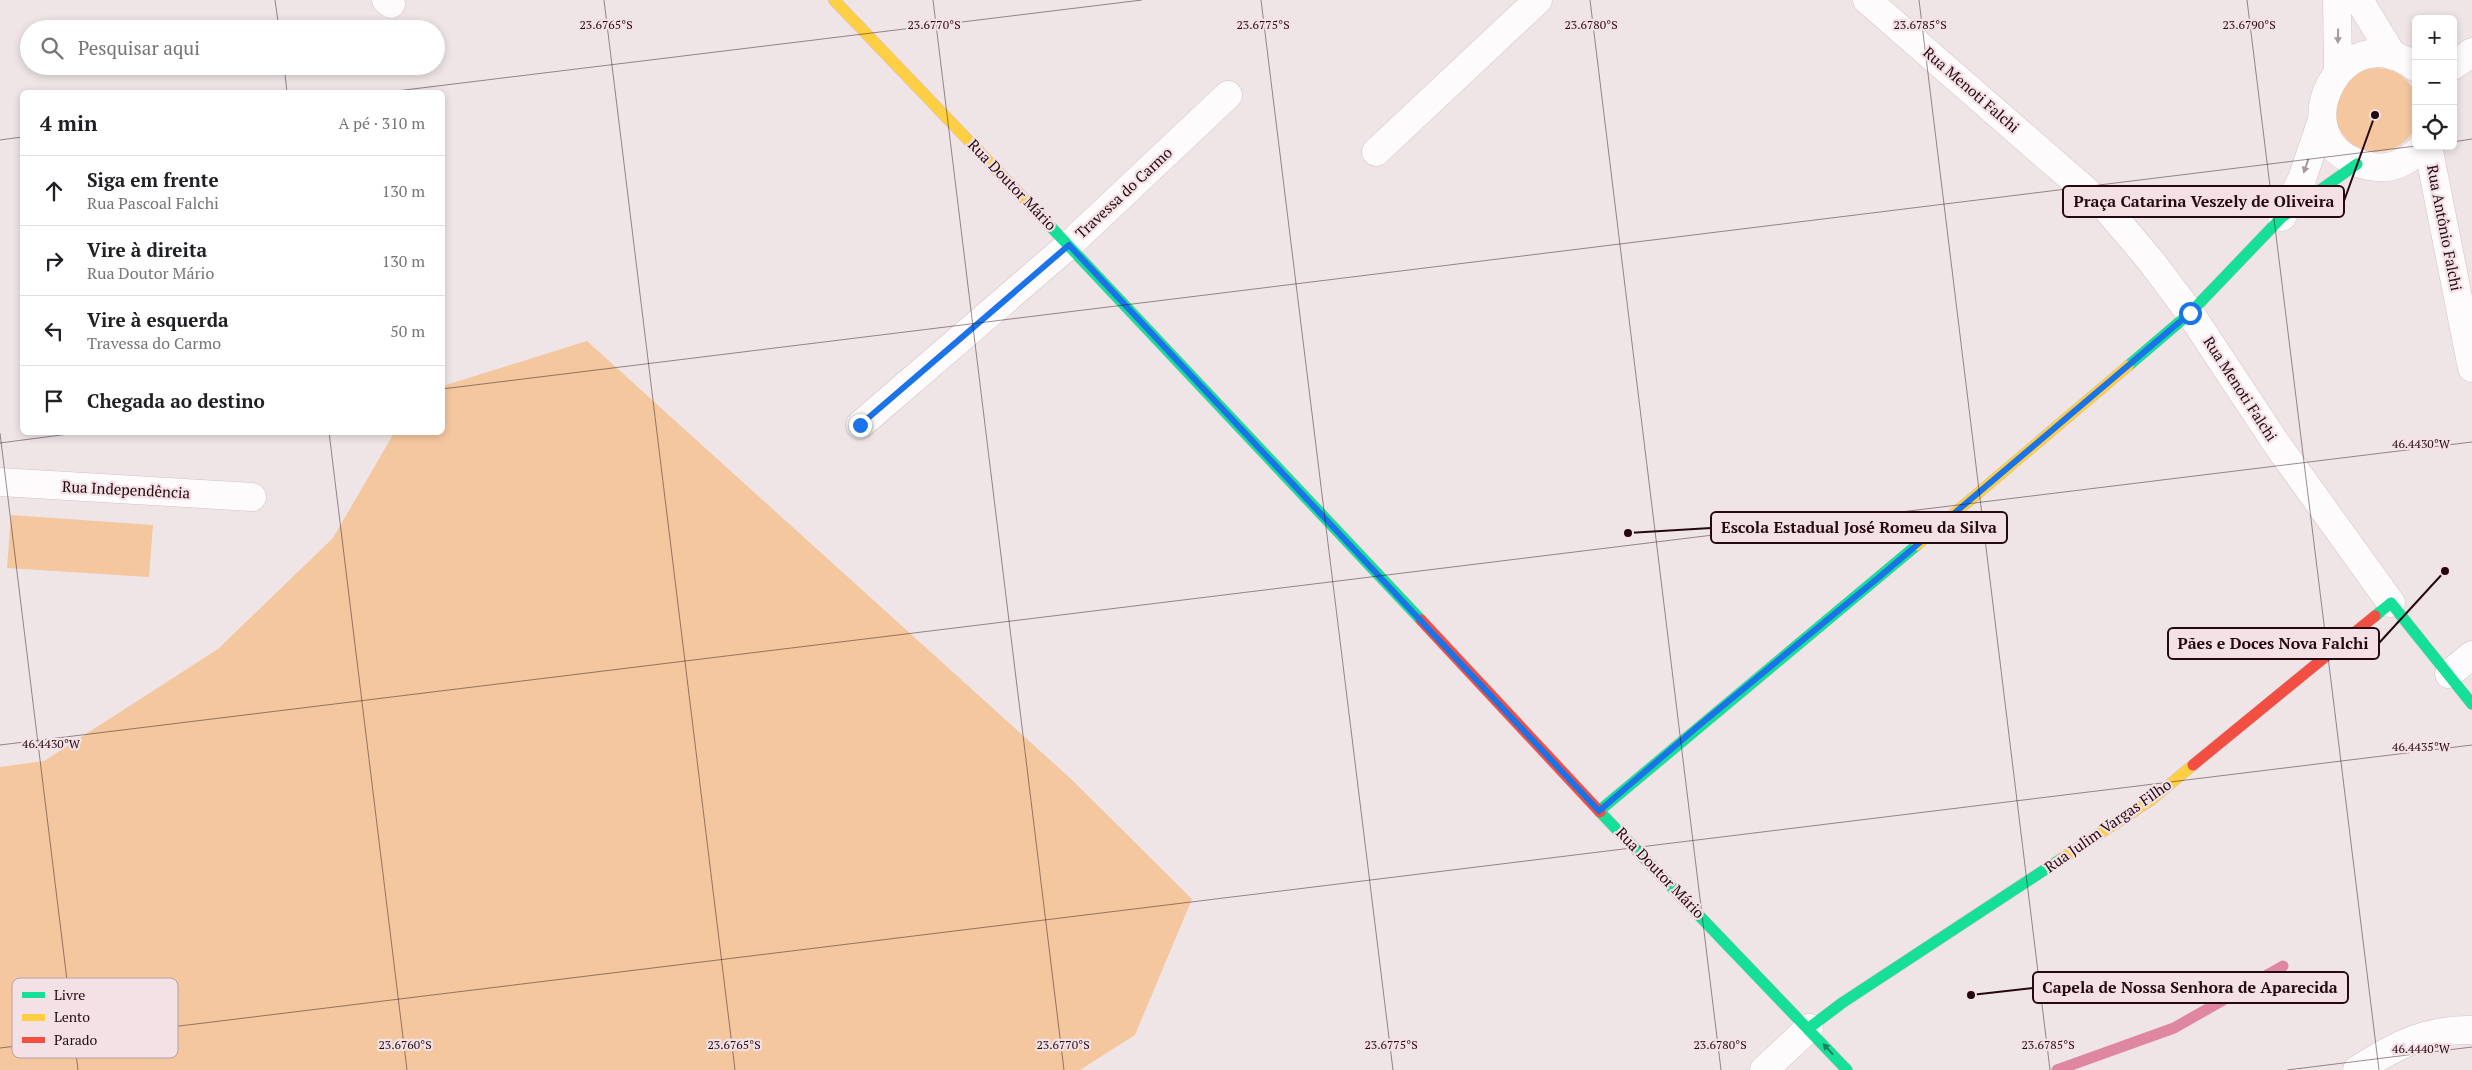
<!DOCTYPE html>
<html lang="pt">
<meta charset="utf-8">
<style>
:root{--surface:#fff;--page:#f6f6f6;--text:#202124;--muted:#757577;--line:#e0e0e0}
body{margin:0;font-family:"PT Serif",serif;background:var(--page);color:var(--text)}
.controls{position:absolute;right:15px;top:15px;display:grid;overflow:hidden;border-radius:8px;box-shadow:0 2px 8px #0003}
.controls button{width:45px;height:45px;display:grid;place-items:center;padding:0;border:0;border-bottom:1px solid var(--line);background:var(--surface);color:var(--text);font:25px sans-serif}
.stop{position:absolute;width:15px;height:15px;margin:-11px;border:4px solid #1a73e8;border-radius:50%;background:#fff}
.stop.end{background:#1a73e8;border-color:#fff;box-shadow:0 1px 5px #0008}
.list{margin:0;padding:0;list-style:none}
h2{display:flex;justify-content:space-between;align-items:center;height:65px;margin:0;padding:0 20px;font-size:21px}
h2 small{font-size:16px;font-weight:400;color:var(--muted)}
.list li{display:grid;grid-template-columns:32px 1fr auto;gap:15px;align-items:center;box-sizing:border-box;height:70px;padding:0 20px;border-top:1px solid var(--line)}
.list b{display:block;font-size:19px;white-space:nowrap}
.list p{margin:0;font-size:16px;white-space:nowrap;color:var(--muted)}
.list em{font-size:16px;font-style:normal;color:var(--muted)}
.icon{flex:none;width:28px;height:28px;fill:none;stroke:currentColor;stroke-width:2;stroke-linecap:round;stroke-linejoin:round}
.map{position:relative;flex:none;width:2472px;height:1070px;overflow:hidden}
.search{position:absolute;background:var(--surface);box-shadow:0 2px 8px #0003;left:20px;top:20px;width:425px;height:55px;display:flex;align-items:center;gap:12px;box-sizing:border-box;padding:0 18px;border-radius:28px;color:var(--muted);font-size:19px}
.panel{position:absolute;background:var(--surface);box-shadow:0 2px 8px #0003;left:20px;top:90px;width:425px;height:345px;border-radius:8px}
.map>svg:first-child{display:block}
.green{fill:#f4c79f}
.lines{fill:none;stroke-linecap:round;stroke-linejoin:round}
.stream{stroke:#df86a0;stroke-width:11}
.street-casing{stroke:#d5c0c5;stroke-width:29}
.fast-casing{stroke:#d5c0c5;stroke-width:12}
.slow-casing{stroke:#d5c0c5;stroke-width:12}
.jam-casing{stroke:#d5c0c5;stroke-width:12}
.street{stroke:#fdfbfb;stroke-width:28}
.fast{stroke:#16e098;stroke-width:11}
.slow{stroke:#ffcf43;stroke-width:11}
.jam{stroke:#f24e42;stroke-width:11}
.oneway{fill:#a79a9d}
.oneway2{fill:#1d7f5b}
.route{stroke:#1a73e8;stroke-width:6}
.ticks{fill:none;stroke:#250811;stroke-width:1;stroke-opacity:0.45}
.labels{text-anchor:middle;stroke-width:4.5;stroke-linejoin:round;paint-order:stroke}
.street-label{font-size:15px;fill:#250811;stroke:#f3e1e5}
.key{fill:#f3e1e5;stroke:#b5a0a5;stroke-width:1}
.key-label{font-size:14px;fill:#250811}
.ticks-label{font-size:12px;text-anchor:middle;fill:#250811;stroke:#f3e1e5;stroke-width:4.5;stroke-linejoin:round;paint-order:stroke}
.leader{fill:none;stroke:#250811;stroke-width:2}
.callout-dot{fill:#250811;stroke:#f3e1e5;stroke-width:2}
.callout{fill:#f3e1e5;stroke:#250811;stroke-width:2}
.callout-label{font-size:16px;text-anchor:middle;font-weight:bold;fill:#250811}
</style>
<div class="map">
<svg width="2472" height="1070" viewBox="0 0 2472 1070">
<rect width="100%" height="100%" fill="#efe5e7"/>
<g class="green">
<circle cx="2377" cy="110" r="42"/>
<polygon points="587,341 1070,778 1192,899 1135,1035 1080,1070 0,1070 0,767 44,761 218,649 333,538 394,433 442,432 443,386"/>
<polygon points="11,515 153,525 149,577 7,568"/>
</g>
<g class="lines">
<polyline class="stream" points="2057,1070 2174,1028 2283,966"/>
<defs>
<g id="street">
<polyline points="386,0 391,4"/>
<polyline points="1867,0 2106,208 2151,261 2190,313 2278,446 2391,603"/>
<polyline points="2337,0 2338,72"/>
<polyline points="2359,0 2393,56"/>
<polyline points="2453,66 2472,52"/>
<path d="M 2416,68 C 2342,8 2274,146 2369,166 C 2390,171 2409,162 2423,146"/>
<polyline points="2428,146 2472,368"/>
<polyline points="1376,152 1538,0"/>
<polyline points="2282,217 2302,179 2322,120"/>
<polyline points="860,425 1069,245 1228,95"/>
<polyline points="0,482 252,497"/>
<polyline points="2449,674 2472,655"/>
<polyline points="1764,1070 1809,1028"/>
<path d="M 2357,1070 C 2395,1046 2426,1029 2472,1030"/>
</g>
<g id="fast">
<polyline points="1034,209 1421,620"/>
<polyline points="2128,366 2190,313 2282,217 2357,164"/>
<polyline points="2375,616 2391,603 2472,704"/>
<polyline points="1599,811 1917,545"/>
<polyline points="1600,812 1847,1070"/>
<polyline points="1809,1028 1842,1003 2061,859"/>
</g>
<g id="slow">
<polyline points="834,0 1034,209"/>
<polyline points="1917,545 2128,366"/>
<polyline points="2061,859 2151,800 2193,765"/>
</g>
<g id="jam">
<polyline points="1421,620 1600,812"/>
<polyline points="2193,765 2375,616"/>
</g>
</defs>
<use href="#street" class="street-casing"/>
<use href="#fast" class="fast-casing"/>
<use href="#slow" class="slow-casing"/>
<use href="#jam" class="jam-casing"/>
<use href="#street" class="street"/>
<use href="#fast" class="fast"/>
<use href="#slow" class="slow"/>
<use href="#jam" class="jam"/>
</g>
<defs><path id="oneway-solid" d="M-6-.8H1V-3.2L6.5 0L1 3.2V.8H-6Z" transform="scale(1.25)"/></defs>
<g class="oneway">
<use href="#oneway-solid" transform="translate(2338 36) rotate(91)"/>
<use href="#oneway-solid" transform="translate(2306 166) rotate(109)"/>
</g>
<use class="oneway2" href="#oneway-solid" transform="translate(1828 1049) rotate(-132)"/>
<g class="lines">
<polyline class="route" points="860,425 1069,245 1599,811 1696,728 1878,578 2190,313"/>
</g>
<path class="ticks" d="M 275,0 L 279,29M 604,0 L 735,1070M 933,0 L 1064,1070M 1261,0 L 1393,1070M 1590,0 L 1721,1070M 1919,0 L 2050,1070M 2247,0 L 2379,1070M 284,66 L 287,92M 388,92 L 1142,0M 0,140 L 22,137M 2453,142 L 2472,139M 442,389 L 2416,146M 329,432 L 407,1070M 0,433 L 78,1070M 0,443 L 84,432M 0,745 L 2472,442M 0,1048 L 2472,745M 2287,1070 L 2472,1047"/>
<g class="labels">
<g class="street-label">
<text transform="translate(1971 90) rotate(41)" y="5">Rua Menoti Falchi</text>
<text transform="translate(1012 185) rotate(46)" y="5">Rua Doutor Mário</text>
<text transform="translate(1124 193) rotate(-43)" y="5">Travessa do Carmo</text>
<text transform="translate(2444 228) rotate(79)" y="5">Rua Antônio Falchi</text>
<text transform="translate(2240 389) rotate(57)" y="5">Rua Menoti Falchi</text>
<text transform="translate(126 490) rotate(3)" y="5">Rua Independência</text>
<text transform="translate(2108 826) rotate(-35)" y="5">Rua Julim Vargas Filho</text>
<text transform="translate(1660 873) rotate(46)" y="5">Rua Doutor Mário</text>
</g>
</g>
<rect x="12" y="978" width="166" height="80" rx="8" class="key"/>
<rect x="22" y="992" width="23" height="6" fill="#16e098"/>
<rect x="22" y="1014" width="23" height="7" fill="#ffcf43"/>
<rect x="22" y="1037" width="23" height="6" fill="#f24e42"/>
<g class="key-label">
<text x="54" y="1000">Livre</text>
<text x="54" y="1022">Lento</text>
<text x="54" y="1045">Parado</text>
</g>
<g class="ticks-label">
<text x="606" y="29">23.6765°S</text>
<text x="934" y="29">23.6770°S</text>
<text x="1263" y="29">23.6775°S</text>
<text x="1591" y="29">23.6780°S</text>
<text x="1920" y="29">23.6785°S</text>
<text x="2249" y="29">23.6790°S</text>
<text x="2421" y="448">46.4430°W</text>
<text x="51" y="748">46.4430°W</text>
<text x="2421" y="751">46.4435°W</text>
<text x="405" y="1049">23.6760°S</text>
<text x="734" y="1049">23.6765°S</text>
<text x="1063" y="1049">23.6770°S</text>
<text x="1391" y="1049">23.6775°S</text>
<text x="1720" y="1049">23.6780°S</text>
<text x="2048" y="1049">23.6785°S</text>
<text x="2421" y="1053">46.4440°W</text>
</g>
<path class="leader" d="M2375 115L2344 201M1628 533L1711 528M2445 571L2379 643M1971 995L2033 988"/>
<g class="callout-dot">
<circle cx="2375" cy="115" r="5"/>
<circle cx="1628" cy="533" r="5"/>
<circle cx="2445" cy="571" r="5"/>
<circle cx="1971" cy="995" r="5"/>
</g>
<g class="callout">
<rect x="2063" y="186" width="281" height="31" rx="5"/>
<rect x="1711" y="512" width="296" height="31" rx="5"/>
<rect x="2168" y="628" width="211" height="31" rx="5"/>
<rect x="2033" y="972" width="315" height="31" rx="5"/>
</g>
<g class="callout-label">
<text x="2204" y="207">Praça Catarina Veszely de Oliveira</text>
<text x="1859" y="533">Escola Estadual José Romeu da Silva</text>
<text x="2273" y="649">Pães e Doces Nova Falchi</text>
<text x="2190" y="993">Capela de Nossa Senhora de Aparecida</text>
</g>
</svg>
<div class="controls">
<button>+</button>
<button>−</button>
<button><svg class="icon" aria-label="locate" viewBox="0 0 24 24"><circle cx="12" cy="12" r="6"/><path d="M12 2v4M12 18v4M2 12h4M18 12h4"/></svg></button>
</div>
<div class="stop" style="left:2190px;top:313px"></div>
<div class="stop end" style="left:860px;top:425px"></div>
<div class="search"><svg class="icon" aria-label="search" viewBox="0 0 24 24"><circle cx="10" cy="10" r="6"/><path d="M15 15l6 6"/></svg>Pesquisar aqui</div>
<section class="panel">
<h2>4 min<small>A pé · 310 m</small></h2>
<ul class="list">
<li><svg class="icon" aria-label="ahead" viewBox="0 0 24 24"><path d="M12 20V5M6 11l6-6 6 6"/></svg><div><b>Siga em frente</b><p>Rua Pascoal Falchi</p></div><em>130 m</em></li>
<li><svg class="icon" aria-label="right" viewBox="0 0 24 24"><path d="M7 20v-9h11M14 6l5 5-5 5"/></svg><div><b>Vire à direita</b><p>Rua Doutor Mário</p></div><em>130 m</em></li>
<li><svg class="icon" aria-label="left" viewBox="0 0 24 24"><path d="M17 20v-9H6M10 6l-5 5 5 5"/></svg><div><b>Vire à esquerda</b><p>Travessa do Carmo</p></div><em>50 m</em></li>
<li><svg class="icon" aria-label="arrive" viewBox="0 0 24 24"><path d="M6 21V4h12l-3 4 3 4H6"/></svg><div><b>Chegada ao destino</b></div></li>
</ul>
</section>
</div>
